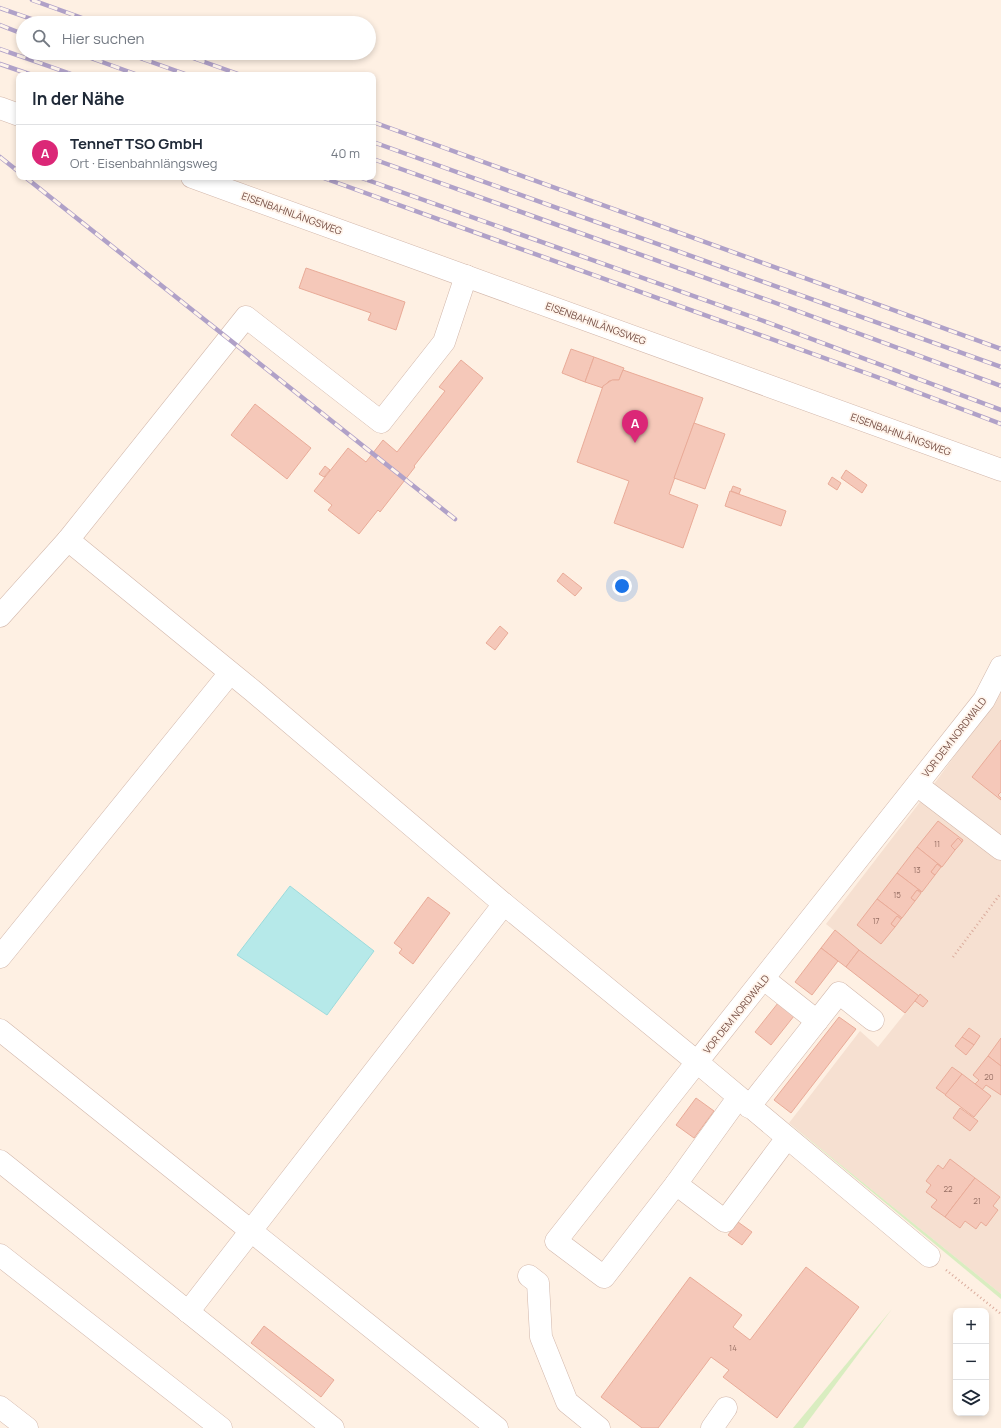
<!DOCTYPE html>
<html lang="de">
<meta charset="utf-8">
<style>
:root{--surface:#fff;--page:#f6f6f7;--text:#1f2937;--muted:#747a83;--line:#e0e1e3;--accent:#db2777}
body{margin:0;font-family:Manrope,sans-serif;background:var(--page);color:var(--text)}
.controls{position:absolute;right:12px;bottom:12px;display:grid;overflow:hidden;border-radius:8px;box-shadow:0 2px 6px #0003}
.controls button{width:36px;height:36px;display:grid;place-items:center;padding:0;border:0;border-bottom:1px solid var(--line);background:var(--surface);color:var(--text);font:20px sans-serif}
.you{position:absolute;left:622px;top:586px;width:14px;height:14px;margin:-10px;border:3px solid #fff;border-radius:50%;background:#1a73e8;box-shadow:0 0 0 6px #1a73e833}
.badge{display:grid;place-items:center;width:26px;height:26px;border-radius:50%;background:var(--accent);color:#fff;font-size:13px;font-weight:700}
.pin{position:absolute;translate:-50% -33px;filter:drop-shadow(0 1px 2px #0008)}
.pin::after{content:'';position:absolute;top:21px;width:14px;height:12px;background:inherit;clip-path:polygon(0 0,100% 0,50% 100%)}
.list{margin:0;padding:0;list-style:none}
h2{display:flex;justify-content:space-between;align-items:center;height:52px;margin:0;padding:0 16px;font-size:17px}
h2 small{font-size:13px;font-weight:400;color:var(--muted)}
.list li{display:grid;grid-template-columns:26px 1fr auto;gap:12px;align-items:center;box-sizing:border-box;height:56px;padding:0 16px;border-top:1px solid var(--line)}
.list b{display:block;font-size:15px;white-space:nowrap}
.list p{margin:0;font-size:13px;white-space:nowrap;color:var(--muted)}
.list em{font-size:13px;font-style:normal;color:var(--muted)}
.icon{flex:none;width:22px;height:22px;fill:none;stroke:currentColor;stroke-width:2;stroke-linecap:round;stroke-linejoin:round}
.map{position:relative;flex:none;width:1001px;height:1428px;overflow:hidden}
.search{position:absolute;background:var(--surface);box-shadow:0 2px 6px #0003;left:16px;top:16px;width:360px;height:44px;display:flex;align-items:center;gap:10px;box-sizing:border-box;padding:0 14px;border-radius:22px;color:var(--muted);font-size:15px}
.panel{position:absolute;background:var(--surface);box-shadow:0 2px 6px #0003;left:16px;top:72px;width:360px;height:108px;border-radius:8px}
.map>svg:first-child{display:block}
.residential{fill:#f6e0d1}
.green{fill:#d9edc0}
.water{fill:#b6e9e9;stroke:#9cdbdc}
.building{fill:#f5c8b9;stroke:#e9ab98}
.lines{fill:none;stroke-linecap:round;stroke-linejoin:round}
.minor-casing{stroke:#d2b7ab;stroke-width:23}
.path{stroke:#daab9c;stroke-width:2.5;stroke-dasharray:1 3;stroke-linecap:butt}
.minor{stroke:#fff;stroke-width:22}
.rail-casing{stroke:#b0a1c8;stroke-width:4.5}
.rail{stroke:#fff4eb;stroke-width:3;stroke-dasharray:9;stroke-linecap:butt}
.labels{text-anchor:middle;stroke-width:3.5;stroke-linejoin:round;paint-order:stroke}
.number-label{font-size:8px;fill:#976f64}
.street-label{font-size:10px;fill:#785147;stroke:#fff4eb}
</style>
<div class="map">
<svg width="1001" height="1428" viewBox="0 0 1001 1428">
<rect width="100%" height="100%" fill="#fef0e3"/>
<polygon class="residential" points="1001,688 1001,1294 789,1123 860,1031 878,1047 918,997 826,924 937,780 993,703"/>
<g class="green">
<polygon points="789,1123 1001,1294 1001,1299"/>
<polygon points="892,1309 803,1428 793,1428"/>
</g>
<polygon class="water" points="290,886 374,951 327,1015 237,955"/>
<g class="building">
<polygon points="306,268 405,302 396,330 368,320 371,313 299,288"/>
<polygon points="571,349 594,357 585,382 562,373"/>
<polygon points="594,357 624,368 619,380 614,380 609,381 603,388 585,382"/>
<polygon points="461,360 483,378 414,466 415,467 380,512 378,510 359,534 328,510 332,505 314,491 348,448 366,462 383,440 397,452 445,391 439,387"/>
<polygon points="623,370 703,398 669,494 698,505 683,548 614,523 629,481 577,462 603,386 612,380 619,380"/>
<polygon points="255,404 311,448 287,479 231,435"/>
<polygon points="694,423 725,434 705,489 674,478"/>
<polygon points="325,466 330,470 324,477 319,474"/>
<polygon points="846,470 867,485 862,493 841,478"/>
<polygon points="832,477 841,483 837,490 828,484"/>
<polygon points="733,486 741,489 739,494 731,491"/>
<polygon points="730,491 786,511 781,526 725,506"/>
<polygon points="563,573 582,588 575,596 557,581"/>
<polygon points="500,626 508,633 495,650 486,643"/>
<polygon points="1001,740 1001,792 998,795 1001,798 1001,800 972,777"/>
<polygon points="938,821 963,840 962,842 958,838 951,846 955,850 942,867 917,847"/>
<polygon points="958,838 962,842 955,850 951,846"/>
<polygon points="917,847 942,867 937,864 931,872 935,875 922,892 897,873"/>
<polygon points="937,864 941,867 935,875 931,872"/>
<polygon points="897,873 922,892 917,890 911,898 915,901 902,918 877,899"/>
<polygon points="917,890 921,893 915,901 911,898"/>
<polygon points="428,897 450,913 413,964 399,953 402,949 394,943"/>
<polygon points="877,899 902,918 901,919 897,916 891,924 895,927 881,944 857,925"/>
<polygon points="897,916 901,919 895,927 891,924"/>
<polygon points="835,930 859,950 846,967 821,948"/>
<polygon points="821,948 838,961 812,995 795,982"/>
<polygon points="859,950 919,996 905,1013 846,967"/>
<polygon points="920,994 928,1001 923,1007 915,1001"/>
<polygon points="782,998 798,1011 771,1045 755,1032"/>
<polygon points="839,1017 856,1029 791,1113 774,1100"/>
<polygon points="969,1028 980,1036 974,1045 962,1037"/>
<polygon points="962,1037 974,1045 966,1055 955,1046"/>
<polygon points="1001,1038 1001,1066 988,1056"/>
<polygon points="988,1056 1001,1066 1001,1095 986,1085 982,1090 975,1084 979,1080 973,1075"/>
<polygon points="952,1067 962,1074 946,1095 936,1088"/>
<polygon points="962,1074 991,1096 974,1117 945,1095"/>
<polygon points="696,1098 714,1111 694,1138 676,1125"/>
<polygon points="960,1108 978,1121 970,1131 953,1118"/>
<polygon points="950,1159 975,1178 945,1217 931,1207 937,1200 926,1192 931,1185 926,1181 938,1165 943,1169"/>
<polygon points="975,1178 1000,1197 993,1206 998,1210 986,1226 981,1222 976,1229 965,1221 960,1228 945,1217"/>
<polygon points="738,1222 752,1232 742,1245 728,1235"/>
<polygon points="806,1267 859,1307 777,1418 723,1377 729,1370 711,1357 658,1428 642,1428 601,1397 690,1277 742,1315 733,1327 750,1340"/>
<polygon points="264,1326 334,1380 321,1397 251,1343"/>
</g>
<g class="lines">
<defs>
<g id="minor">
<polyline points="0,108 19,115"/>
<polyline points="192,177 1001,470"/>
<polyline points="68,540 253,691 504,904 697,1062 556,1241 604,1277 676,1184"/>
<polyline points="0,616 68,540 246,317 381,422 444,342 466,276"/>
<polyline points="917,785 1001,849"/>
<polyline points="0,957 230,673"/>
<polyline points="764,979 817,1021"/>
<polyline points="0,1030 497,1428"/>
<polyline points="738,1098 676,1184 725,1221 787,1138"/>
<polyline points="749,1107 839,993 873,1020"/>
<polyline points="0,1161 333,1428"/>
<polyline points="0,1255 221,1428"/>
<polyline points="929,1256 697,1062 984,700 1001,667"/>
<polyline points="529,1276 538,1283 541,1337 567,1402 599,1428"/>
<polyline points="188,1312 504,904"/>
<polyline points="0,1407 27,1428"/>
<polyline points="712,1428 726,1408"/>
</g>
</defs>
<use href="#minor" class="minor-casing"/>
<g class="path">
<polyline points="953,957 1001,893"/>
<polyline points="946,1270 1001,1314"/>
</g>
<use href="#minor" class="minor"/>
<defs>
<g id="rail">
<polyline points="32,0 96,23"/>
<polyline points="0,8 43,23"/>
<polyline points="0,25 23,34"/>
<polyline points="0,49 74,75"/>
<polyline points="77,53 138,75"/>
<polyline points="126,53 188,75"/>
<polyline points="179,53 241,75"/>
<polyline points="0,64 32,75"/>
<polyline points="373,122 1001,349"/>
<polyline points="373,142 1001,367"/>
<polyline points="0,157 19,172"/>
<polyline points="373,159 773,302 1001,386"/>
<polyline points="25,177 455,519"/>
<polyline points="321,177 877,377 1001,424"/>
<polyline points="359,177 761,320 1001,410"/>
</g>
</defs>
<use href="#rail" class="rail-casing"/>
<use href="#rail" class="rail"/>
</g>
<g class="labels">
<g class="number-label">
<text x="937" y="847">11</text>
<text x="917" y="873">13</text>
<text x="897" y="898">15</text>
<text x="876" y="924">17</text>
<text x="989" y="1080">20</text>
<text x="948" y="1192">22</text>
<text x="977" y="1204">21</text>
<text x="733" y="1351">14</text>
</g>
<g class="street-label">
<text transform="translate(292 213) rotate(20)" y="4">EISENBAHNLÄNGSWEG</text>
<text transform="translate(596 323) rotate(20)" y="4">EISENBAHNLÄNGSWEG</text>
<text transform="translate(901 434) rotate(20)" y="4">EISENBAHNLÄNGSWEG</text>
<text transform="translate(954 737) rotate(-52)" y="4">VOR DEM NORDWALD</text>
<text transform="translate(736 1014) rotate(-51)" y="4">VOR DEM NORDWALD</text>
</g>
</g>
</svg>
<div class="controls">
<button>+</button>
<button>−</button>
<button><svg class="icon" aria-label="layers" viewBox="0 0 24 24"><path d="M12 4l9 5-9 5-9-5zM3 14l9 5 9-5"/></svg></button>
</div>
<div class="you"></div>
<div class="pin badge" style="left:635px;top:443px">A</div>
<div class="search"><svg class="icon" aria-label="search" viewBox="0 0 24 24"><circle cx="10" cy="10" r="6"/><path d="M15 15l6 6"/></svg>Hier suchen</div>
<section class="panel">
<h2>In der Nähe<small></small></h2>
<ul class="list">
<li><span class="badge">A</span><div><b>TenneT TSO GmbH</b><p>Ort · Eisenbahnlängsweg</p></div><em>40 m</em></li>
</ul>
</section>
</div>
